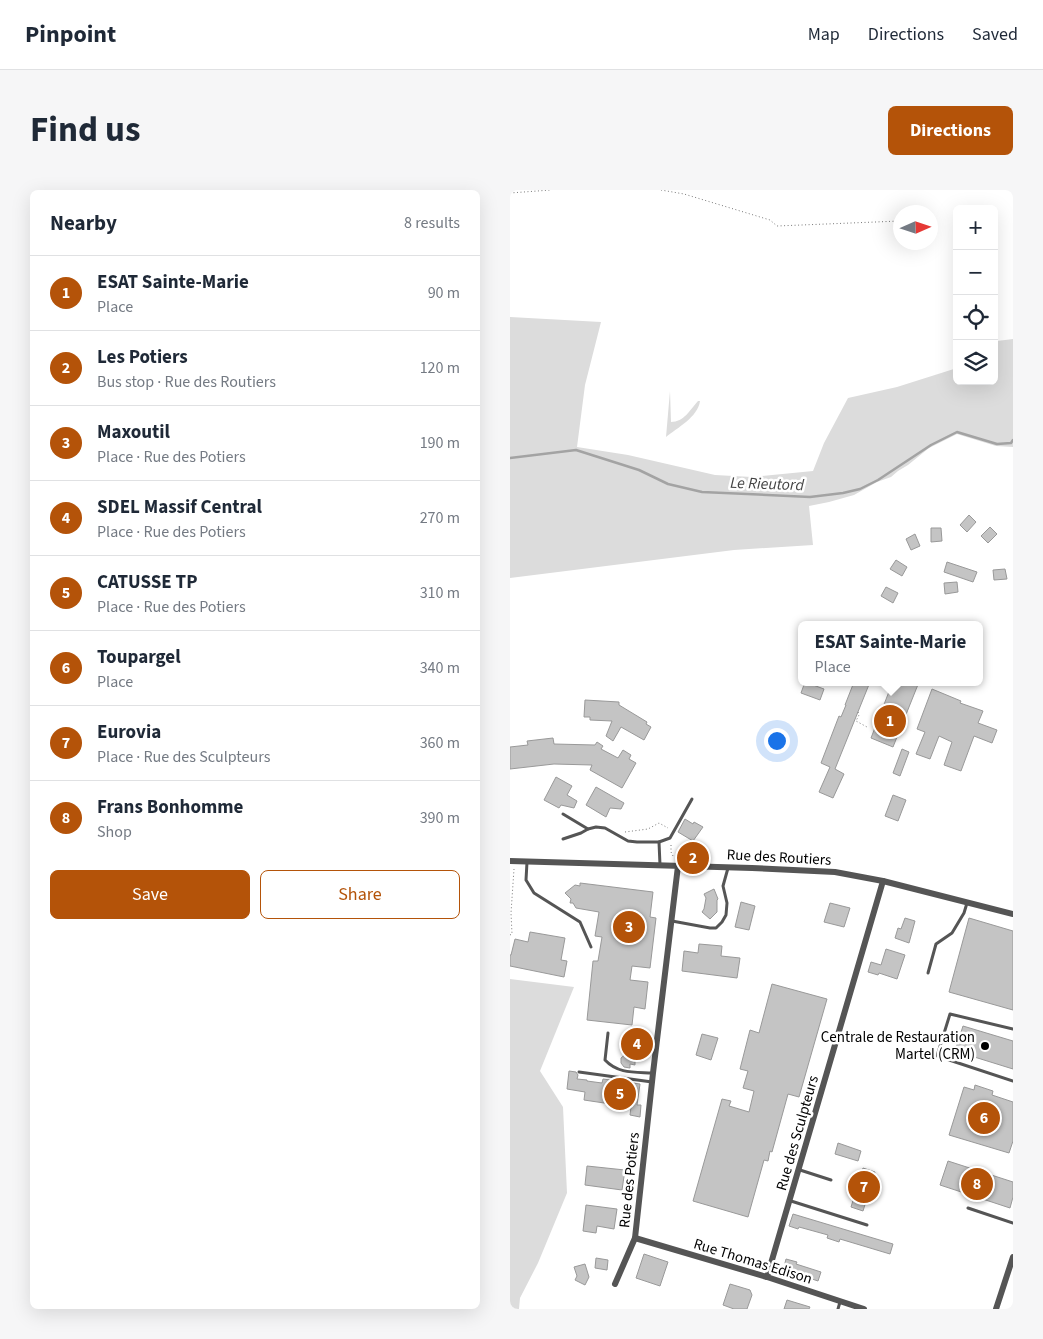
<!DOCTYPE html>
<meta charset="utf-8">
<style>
:root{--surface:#fff;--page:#f6f6f7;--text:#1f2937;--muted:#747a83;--line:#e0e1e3;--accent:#b45309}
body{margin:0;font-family:"Source Sans 3",sans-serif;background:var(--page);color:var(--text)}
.controls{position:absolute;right:15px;top:15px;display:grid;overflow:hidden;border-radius:8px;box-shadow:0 5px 20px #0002}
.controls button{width:45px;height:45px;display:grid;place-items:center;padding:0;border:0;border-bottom:1px solid var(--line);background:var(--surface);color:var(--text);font:25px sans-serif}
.compass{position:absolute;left:383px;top:15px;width:45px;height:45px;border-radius:50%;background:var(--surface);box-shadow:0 5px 20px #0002;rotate:87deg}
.you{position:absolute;left:266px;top:550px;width:18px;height:18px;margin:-12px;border:4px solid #fff;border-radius:50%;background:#1a73e8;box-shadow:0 0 0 8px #1a73e833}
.badge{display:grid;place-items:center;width:32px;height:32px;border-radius:50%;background:var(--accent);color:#fff;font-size:16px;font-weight:700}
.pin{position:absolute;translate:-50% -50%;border:2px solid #fff;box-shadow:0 1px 5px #0006}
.popup{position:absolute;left:288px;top:431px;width:185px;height:65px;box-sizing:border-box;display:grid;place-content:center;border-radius:8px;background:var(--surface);filter:drop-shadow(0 1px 4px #0005);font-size:16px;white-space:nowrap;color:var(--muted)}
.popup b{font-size:19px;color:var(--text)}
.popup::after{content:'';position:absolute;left:50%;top:100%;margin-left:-10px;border:10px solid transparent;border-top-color:var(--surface)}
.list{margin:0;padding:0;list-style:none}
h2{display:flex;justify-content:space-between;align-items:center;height:65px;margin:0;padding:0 20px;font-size:21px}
h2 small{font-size:16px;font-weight:400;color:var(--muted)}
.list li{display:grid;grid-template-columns:32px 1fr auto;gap:15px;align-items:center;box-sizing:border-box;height:75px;padding:0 20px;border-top:1px solid var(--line)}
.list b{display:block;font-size:19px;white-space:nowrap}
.list p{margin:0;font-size:16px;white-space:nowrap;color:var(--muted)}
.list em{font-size:16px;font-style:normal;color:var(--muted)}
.actions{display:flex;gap:10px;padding:15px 20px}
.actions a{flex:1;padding:11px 0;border:1px solid var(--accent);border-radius:8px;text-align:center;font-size:18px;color:var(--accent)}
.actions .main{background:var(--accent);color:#fff}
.icon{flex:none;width:28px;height:28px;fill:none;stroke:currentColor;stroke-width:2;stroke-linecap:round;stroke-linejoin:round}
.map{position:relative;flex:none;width:503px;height:1119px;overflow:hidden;border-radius:8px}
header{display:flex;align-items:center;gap:30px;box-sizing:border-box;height:70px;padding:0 25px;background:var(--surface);border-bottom:1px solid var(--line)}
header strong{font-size:24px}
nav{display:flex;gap:28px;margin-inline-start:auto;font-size:18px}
.intro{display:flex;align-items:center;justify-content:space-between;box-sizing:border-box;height:120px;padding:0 30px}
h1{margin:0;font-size:35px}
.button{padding:12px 22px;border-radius:8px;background:var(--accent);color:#fff;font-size:18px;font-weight:700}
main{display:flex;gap:30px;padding:0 30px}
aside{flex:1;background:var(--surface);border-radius:8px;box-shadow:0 5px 20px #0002}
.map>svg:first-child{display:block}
.green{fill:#dcdcdc}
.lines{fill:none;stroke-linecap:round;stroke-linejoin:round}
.stream{stroke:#a3a3a3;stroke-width:2.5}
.building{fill:#c4c4c4;stroke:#999}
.path{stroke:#777;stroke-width:1;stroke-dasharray:1 2.5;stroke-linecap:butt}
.service{stroke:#555;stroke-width:3}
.minor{stroke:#555;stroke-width:6}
.poi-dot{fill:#000;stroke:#fff;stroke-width:2}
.labels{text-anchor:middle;stroke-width:5;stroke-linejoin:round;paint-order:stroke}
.street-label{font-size:15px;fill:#000;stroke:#fff}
.poi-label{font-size:15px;fill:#000;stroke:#fff;text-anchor:end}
.water-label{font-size:16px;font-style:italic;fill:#444;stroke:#fff}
</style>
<header>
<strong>Pinpoint</strong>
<nav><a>Map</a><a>Directions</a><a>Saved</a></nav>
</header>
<div class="intro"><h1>Find us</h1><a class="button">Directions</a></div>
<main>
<aside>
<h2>Nearby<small>8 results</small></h2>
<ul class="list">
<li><span class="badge">1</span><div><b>ESAT Sainte-Marie</b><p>Place</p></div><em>90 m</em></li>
<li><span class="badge">2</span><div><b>Les Potiers</b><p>Bus stop · Rue des Routiers</p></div><em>120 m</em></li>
<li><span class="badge">3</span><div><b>Maxoutil</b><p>Place · Rue des Potiers</p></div><em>190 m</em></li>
<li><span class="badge">4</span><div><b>SDEL Massif Central</b><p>Place · Rue des Potiers</p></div><em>270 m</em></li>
<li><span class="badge">5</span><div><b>CATUSSE TP</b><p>Place · Rue des Potiers</p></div><em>310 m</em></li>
<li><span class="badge">6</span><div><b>Toupargel</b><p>Place</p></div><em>340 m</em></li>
<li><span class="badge">7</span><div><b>Eurovia</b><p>Place · Rue des Sculpteurs</p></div><em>360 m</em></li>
<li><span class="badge">8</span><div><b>Frans Bonhomme</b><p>Shop</p></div><em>390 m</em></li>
</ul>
<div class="actions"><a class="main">Save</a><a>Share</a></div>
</aside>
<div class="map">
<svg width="503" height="1119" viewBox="0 0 503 1119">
<rect width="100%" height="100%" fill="#fff"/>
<g class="green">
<polygon points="0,127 91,132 75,195 67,257 118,265 205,285 242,287 303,281 314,253 338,208 387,197 447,178 447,191 484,191 484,157 487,151 503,149 503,257 486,256 447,244 419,258 398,275 388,281 381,287 367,292 344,305 319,312 299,316 303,355 224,360 0,388"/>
<path d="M 160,201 L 161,232 C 174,232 180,220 188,211 L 190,211 C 188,227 167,238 156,247 Z"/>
<polygon points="0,789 64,797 30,881 53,917 57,1003 28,1073 10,1108 9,1119 0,1119"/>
</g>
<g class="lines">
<polyline class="stream" points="0,268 66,260 129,280 158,294 192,302 300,307 333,303 350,299 368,290 421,255 447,242 487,254 501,253 503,250"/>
</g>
<g class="building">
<polygon points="459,325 466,332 457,342 450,335"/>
<polygon points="480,337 487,344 478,353 471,346"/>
<polygon points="421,338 431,338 432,351 421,352"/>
<polygon points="405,344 410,356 401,360 396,349"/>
<polygon points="386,370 397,377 392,386 380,379"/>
<polygon points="437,372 467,382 463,392 434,382"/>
<polygon points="495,379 497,389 484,390 483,380"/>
<polygon points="447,392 448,402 435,404 434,393"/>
<polygon points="376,397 388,403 383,413 371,406"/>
<polygon points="295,492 314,499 310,510 291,503"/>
<polygon points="344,492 360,492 325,579 334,584 323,608 309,602 320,577 311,573 329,526 331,527 336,515 335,515"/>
<polygon points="364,492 409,492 383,557 361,548 380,499"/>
<polygon points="422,499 451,511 450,513 473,521 468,533 487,540 482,553 464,546 451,581 434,575 442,552 429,546 420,569 406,564 415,542 407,539"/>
<polygon points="75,510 109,512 109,515 137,532 136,534 141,537 134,550 111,537 103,551 96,546 102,531 80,530 80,527 74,527"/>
<polygon points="43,548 44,554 85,555 87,552 93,556 91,559 108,568 113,560 121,565 119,569 126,573 112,598 80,580 82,575 44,574 0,579 0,557 18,555 17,551"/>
<polygon points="392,559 399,562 390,586 383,583"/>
<polygon points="46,587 62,596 57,605 67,611 64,618 51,615 49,618 34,610"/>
<polygon points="86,597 114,613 111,619 100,618 96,627 76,615"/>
<polygon points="383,605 396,610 388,631 375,626"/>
<polygon points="175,629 183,634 184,632 193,637 183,651 168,642"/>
<polygon points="70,693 143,702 140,727 146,728 140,778 122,776 120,790 138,792 135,819 124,817 122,835 77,830 83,771 88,771 92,747 85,746 89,722 66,718 63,713 60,713 61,709 55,703 65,695 70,696"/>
<polygon points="204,699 208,709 207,710 207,722 200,729 192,722 194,719 196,708 194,704"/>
<polygon points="231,712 245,716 239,740 225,737"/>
<polygon points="320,713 340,718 334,737 314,732"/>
<polygon points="395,728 405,731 399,753 385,748 388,738 391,739"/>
<polygon points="459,728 503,741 503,820 439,802"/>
<polygon points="20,742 55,748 51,770 57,771 54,787 0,776 0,765 1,765 5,749 18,752"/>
<polygon points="189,754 212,756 211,766 230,768 227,788 172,781 174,761 188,763"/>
<polygon points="376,759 395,765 387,789 369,783 368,785 358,782 361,772 371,775"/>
<polygon points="262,794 317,809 289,907 278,904 262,962 260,961 258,971 254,970 238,1027 183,1011 212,909 221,911 219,916 239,922 244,901 233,898 238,881 230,879 240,840 249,843"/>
<polygon points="453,836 503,851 503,879 445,861"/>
<polygon points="121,843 136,845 133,870 125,869 125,875 120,874 120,878 114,877 111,873 111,868 118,862"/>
<polygon points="192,844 208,848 201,870 186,865"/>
<polygon points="59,881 66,882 68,885 67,889 77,890 77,891 92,893 93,889 130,894 127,915 131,915 130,927 120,925 121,917 74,910 75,902 57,899"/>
<polygon points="465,895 483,901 482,905 503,912 503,951 499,963 439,945 454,897 464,900"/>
<polygon points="328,953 351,961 348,971 325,964"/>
<polygon points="438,971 503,992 503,1007 500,1018 430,995"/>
<polygon points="77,976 115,980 112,1000 75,995"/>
<polygon points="353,978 365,982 353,1021 341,1017"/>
<polygon points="76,1015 107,1019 104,1039 87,1036 86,1043 73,1041"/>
<polygon points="283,1024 383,1054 380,1064 330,1049 329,1052 317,1048 318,1045 289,1037 288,1039 279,1036"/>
<polygon points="134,1064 158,1072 150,1096 126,1088"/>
<polygon points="86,1068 98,1070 97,1080 85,1078"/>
<polygon points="276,1069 287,1072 286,1074 311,1082 308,1091 275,1080 274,1077"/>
<polygon points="75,1074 79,1087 75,1095 65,1090 67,1086 64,1077"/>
<polygon points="220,1094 240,1100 242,1105 237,1119 224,1119 213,1115"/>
<polygon points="277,1110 300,1117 299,1119 274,1119"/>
</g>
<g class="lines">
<g class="path">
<polyline points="151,0 174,4 260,30 267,36 390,31"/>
<polyline points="0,3 41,0"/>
<polyline points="348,522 349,525 346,531 357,537"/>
<polyline points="115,642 138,639 149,633 158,638"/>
<polyline points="161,655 161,662 164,668"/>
<polyline points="0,745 2,744 1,723 4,679"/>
</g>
<g class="service">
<polyline points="53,624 78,639"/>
<polyline points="53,649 71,643 78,639 86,637 95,638 118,651 127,652 149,652 150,675"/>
<polyline points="149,652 160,648 182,609"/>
<polyline points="17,672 16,690 24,703 70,732 81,757"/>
<polyline points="162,731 200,738 206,738 212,732 216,725 217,713 213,696 218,678"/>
<polyline points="418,783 426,754 442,743 454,723 457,713"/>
<polyline points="503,839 440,824 427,866 503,891"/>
<path d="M 98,843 L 95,870 C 108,884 125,882 142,883"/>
<polyline points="69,882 142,892"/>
<polyline points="290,980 321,990"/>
<polyline points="281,1011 357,1035"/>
<polyline points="458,1018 503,1033"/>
<polyline points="328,1119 330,1112"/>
</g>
<g class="minor">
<polyline points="0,671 242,678 325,682 373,691 503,724"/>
<polyline points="125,1048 257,1087 354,1119"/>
<polyline points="257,1087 373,691"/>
<polyline points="105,1094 125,1048 143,883 168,676"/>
<polyline points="486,1119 503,1067"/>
</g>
</g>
<circle class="poi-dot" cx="475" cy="856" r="5"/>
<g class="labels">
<g class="street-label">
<text transform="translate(269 667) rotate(3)" y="5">Rue des Routiers</text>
<text transform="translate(287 943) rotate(-74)" y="5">Rue des Sculpteurs</text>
<text transform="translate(119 990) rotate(-84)" y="5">Rue des Potiers</text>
<text transform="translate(243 1071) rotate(17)" y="5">Rue Thomas Edison</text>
</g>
<g class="poi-label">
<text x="465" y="852">Centrale de Restauration<tspan x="465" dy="17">Martel (CRM)</tspan></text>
</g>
<g class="water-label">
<text transform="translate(257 293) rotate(2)" y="6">Le Rieutord</text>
</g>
</g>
</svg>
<div class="controls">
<button>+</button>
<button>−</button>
<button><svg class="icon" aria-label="locate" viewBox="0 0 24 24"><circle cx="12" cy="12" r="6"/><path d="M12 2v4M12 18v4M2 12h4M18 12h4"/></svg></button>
<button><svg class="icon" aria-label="layers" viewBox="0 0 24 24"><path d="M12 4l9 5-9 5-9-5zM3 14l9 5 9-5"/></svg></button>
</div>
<svg class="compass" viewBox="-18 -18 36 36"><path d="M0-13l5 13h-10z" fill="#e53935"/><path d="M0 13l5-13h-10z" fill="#747a83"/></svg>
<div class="you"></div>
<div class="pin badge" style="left:380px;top:531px">1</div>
<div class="popup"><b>ESAT Sainte-Marie</b>Place</div>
<div class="pin badge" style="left:183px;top:668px">2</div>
<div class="pin badge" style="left:119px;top:737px">3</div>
<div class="pin badge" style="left:127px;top:854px">4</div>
<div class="pin badge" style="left:110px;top:904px">5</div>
<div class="pin badge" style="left:474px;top:928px">6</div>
<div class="pin badge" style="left:354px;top:997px">7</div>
<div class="pin badge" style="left:467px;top:994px">8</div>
</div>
</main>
